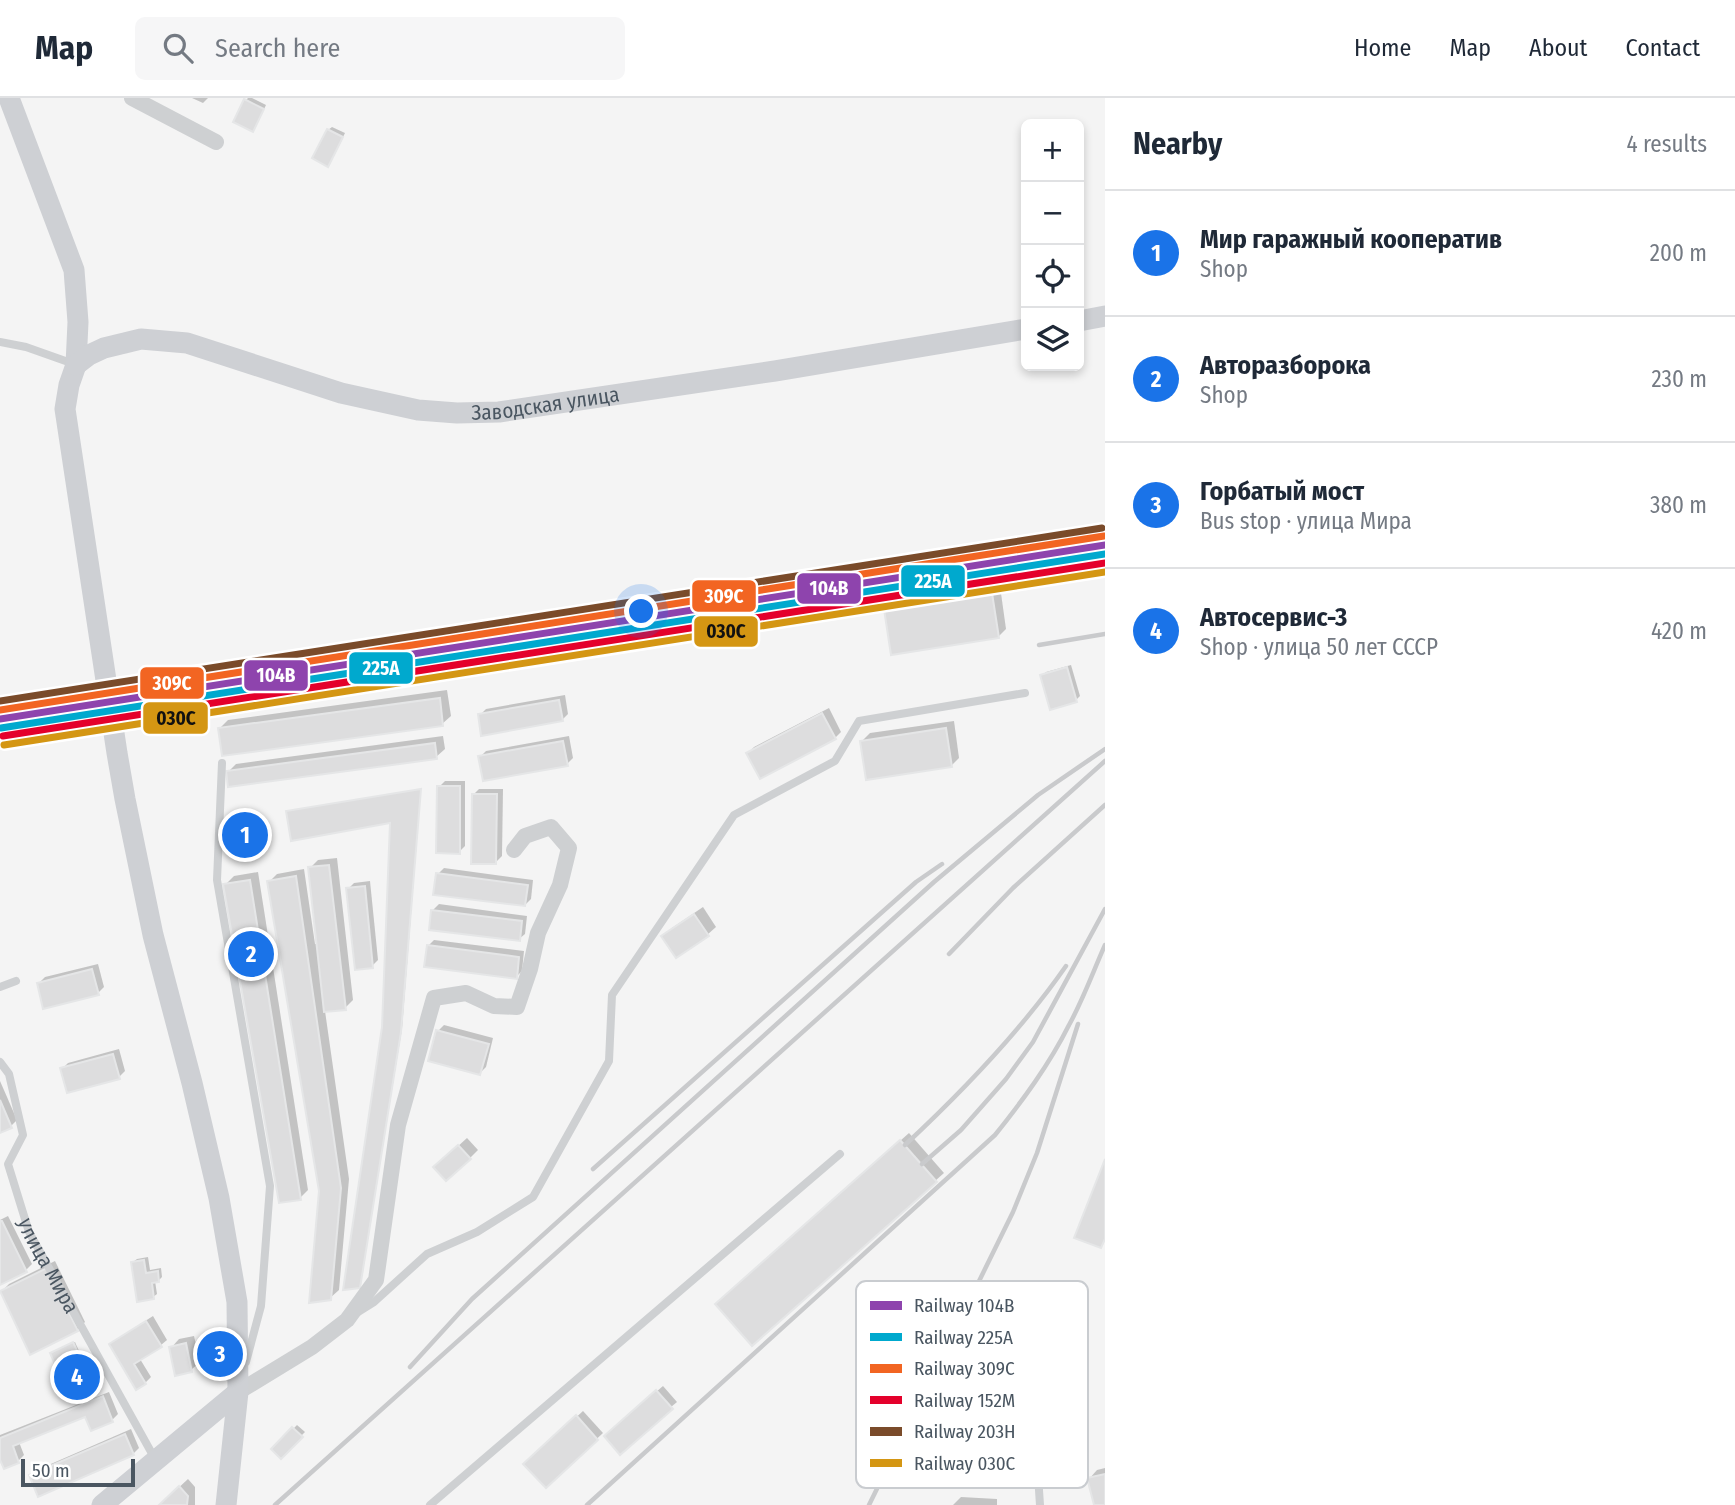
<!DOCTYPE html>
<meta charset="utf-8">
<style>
:root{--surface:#fff;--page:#f6f6f7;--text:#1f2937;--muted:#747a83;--line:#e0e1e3;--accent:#1a73e8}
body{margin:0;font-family:"Fira Sans Condensed",sans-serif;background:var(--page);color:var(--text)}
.controls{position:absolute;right:21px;top:21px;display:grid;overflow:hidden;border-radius:10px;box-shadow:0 4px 10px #0003}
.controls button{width:63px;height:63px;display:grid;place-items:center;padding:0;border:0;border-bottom:2px solid var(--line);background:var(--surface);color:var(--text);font:35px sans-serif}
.scale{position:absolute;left:21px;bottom:18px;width:114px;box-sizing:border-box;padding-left:7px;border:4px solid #4a5661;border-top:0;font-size:19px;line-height:24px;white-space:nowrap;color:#4a5661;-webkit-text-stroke:5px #fff;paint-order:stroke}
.you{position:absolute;left:642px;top:514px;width:24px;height:24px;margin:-18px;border:5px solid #fff;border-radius:50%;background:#1a73e8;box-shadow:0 0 0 10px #1a73e833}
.badge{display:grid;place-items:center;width:46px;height:46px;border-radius:50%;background:var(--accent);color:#fff;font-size:23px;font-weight:700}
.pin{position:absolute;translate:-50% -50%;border:4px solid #fff;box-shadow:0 2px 7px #0006}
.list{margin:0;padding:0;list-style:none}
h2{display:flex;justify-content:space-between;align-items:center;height:91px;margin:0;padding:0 28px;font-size:30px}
h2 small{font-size:23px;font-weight:400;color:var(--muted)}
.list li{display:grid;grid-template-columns:46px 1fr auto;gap:21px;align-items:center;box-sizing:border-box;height:126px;padding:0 28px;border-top:2px solid var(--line)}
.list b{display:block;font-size:26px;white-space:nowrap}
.list p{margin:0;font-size:23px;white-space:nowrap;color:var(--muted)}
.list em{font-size:23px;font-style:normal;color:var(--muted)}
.icon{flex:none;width:38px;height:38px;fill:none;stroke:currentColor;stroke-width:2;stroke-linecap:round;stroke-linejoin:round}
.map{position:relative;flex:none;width:1105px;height:1407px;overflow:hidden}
header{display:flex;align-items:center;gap:42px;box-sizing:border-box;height:98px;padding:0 35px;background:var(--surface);border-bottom:2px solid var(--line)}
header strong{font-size:33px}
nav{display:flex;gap:38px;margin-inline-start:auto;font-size:24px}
.search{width:490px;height:63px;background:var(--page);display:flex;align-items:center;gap:18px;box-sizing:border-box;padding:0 24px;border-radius:10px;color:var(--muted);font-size:26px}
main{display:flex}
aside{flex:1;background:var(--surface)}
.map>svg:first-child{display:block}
.shadow{fill:#0003}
.building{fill:#ddddde;stroke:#e5e6e7;stroke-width:2}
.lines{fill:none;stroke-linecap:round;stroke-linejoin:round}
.lane{stroke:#ced0d2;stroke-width:8}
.street{stroke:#ced0d2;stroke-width:16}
.secondary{stroke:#ced0d4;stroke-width:21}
.rail{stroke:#c9cacc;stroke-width:4.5}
.rail-1-casing{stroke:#fff;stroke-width:12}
.rail-2-casing{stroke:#fff;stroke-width:12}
.rail-3-casing{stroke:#fff;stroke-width:12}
.rail-4-casing{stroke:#fff;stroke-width:12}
.rail-5-casing{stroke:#fff;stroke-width:12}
.rail-6-casing{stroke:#fff;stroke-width:12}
.rail-1{stroke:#8e44ad;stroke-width:7}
.rail-2{stroke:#00a9ce;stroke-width:7}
.rail-3{stroke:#f26522;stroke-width:7}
.rail-4{stroke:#e4002b;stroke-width:7}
.rail-5{stroke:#7a4b2a;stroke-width:7}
.rail-6{stroke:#d49613;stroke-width:7}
.labels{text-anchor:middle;stroke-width:5;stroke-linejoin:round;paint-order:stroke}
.street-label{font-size:21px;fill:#4a5661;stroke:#fff}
.key{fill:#fff;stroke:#c9ccd0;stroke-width:2}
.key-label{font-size:19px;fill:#4a5661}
.line-badge{stroke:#fff;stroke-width:2.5}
.badge-label{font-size:19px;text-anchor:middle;font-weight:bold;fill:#fff}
.pale-badge-label{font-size:19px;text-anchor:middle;font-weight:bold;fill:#111}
</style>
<header>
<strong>Map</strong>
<div class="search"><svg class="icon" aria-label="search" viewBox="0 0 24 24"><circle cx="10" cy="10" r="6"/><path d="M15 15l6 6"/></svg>Search here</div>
<nav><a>Home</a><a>Map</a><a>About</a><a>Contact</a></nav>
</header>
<main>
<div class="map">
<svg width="1105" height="1407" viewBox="0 0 1105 1407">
<rect width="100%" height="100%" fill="#f4f4f4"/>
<g class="shadow">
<polygon points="192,0 208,0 203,5"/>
<polygon points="248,0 252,0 266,7 256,28 252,32 246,2"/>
<polygon points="332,29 345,35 331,63 328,32"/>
<polygon points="1000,488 1006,531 998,539 886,512 894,504"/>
<polygon points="1071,567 1080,598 1076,602 1042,578 1046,574"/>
<polygon points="447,592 451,618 442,626 220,630 228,622"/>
<polygon points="565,597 568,616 562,622 480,617 486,611"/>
<polygon points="829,610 841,634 835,640 748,655 754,649"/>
<polygon points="954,623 959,660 951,668 862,643 870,635"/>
<polygon points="443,638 445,651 436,659 228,674 236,666"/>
<polygon points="569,638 573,660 567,666 480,659 486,653"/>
<polygon points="445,683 465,683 465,748 459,754 439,689"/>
<polygon points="421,691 402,931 360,1187 384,930 392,723 288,713"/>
<polygon points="479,691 503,691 502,758 496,764 473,697"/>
<polygon points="261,720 264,743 260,746 225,727 229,724"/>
<polygon points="337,760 353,902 345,910 325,913 349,1081 339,1192 330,1200 321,1093 269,784 277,776 304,771 315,846 318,846 310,770 318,762"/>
<polygon points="444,770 533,782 531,801 525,807 438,776"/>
<polygon points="258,774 308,1092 300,1100 225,787 234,778"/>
<polygon points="370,783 378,862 372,868 348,791 354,785"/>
<polygon points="439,806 527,818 525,836 519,841 433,812"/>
<polygon points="703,809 716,829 707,837 664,838 672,830"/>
<polygon points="434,842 524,853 522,873 516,879 428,848"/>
<polygon points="98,866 104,889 98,895 39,885 45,879"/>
<polygon points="444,927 493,940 486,969 480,975 438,933"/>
<polygon points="119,951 125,973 119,979 62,971 68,965"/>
<polygon points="0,983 17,1022 11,1028 0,1033"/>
<polygon points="909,1035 944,1075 752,1246 725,1198"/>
<polygon points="467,1040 478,1052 470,1060 444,1061"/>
<polygon points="8,1118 32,1166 26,1172 0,1186 0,1122"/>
<polygon points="148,1159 150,1172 161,1170 162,1179 159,1182 155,1183 157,1196 153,1199 133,1164 137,1161"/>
<polygon points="55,1163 85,1224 77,1232 1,1194 9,1186"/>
<polygon points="153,1218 167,1242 161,1247 140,1261 151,1279 145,1285 111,1246 117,1241"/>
<polygon points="194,1238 200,1264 191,1272 171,1250 179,1241"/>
<polygon points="75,1244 91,1280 90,1282 53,1254"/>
<polygon points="663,1288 677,1304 671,1309 612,1332"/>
<polygon points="109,1294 118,1316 112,1322 86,1317 19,1344 24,1357 18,1363 5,1369 0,1357 0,1337"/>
<polygon points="583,1313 603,1335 546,1388 526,1366"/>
<polygon points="297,1327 305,1334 281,1358 274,1351"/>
<polygon points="131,1331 139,1350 133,1356 31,1378 37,1372"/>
<polygon points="1105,1370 1105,1407 1096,1407 1089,1381 1097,1372"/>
<polygon points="188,1381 195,1389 195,1407 160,1407"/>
<polygon points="961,1399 997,1401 997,1407 953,1407"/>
</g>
<g class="building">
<polygon points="244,1 264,11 253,34 233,24"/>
<polygon points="327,31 343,39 328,69 312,60"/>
<polygon points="992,495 999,540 891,557 884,511"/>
<polygon points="1067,569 1077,604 1050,612 1040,577"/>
<polygon points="440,600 443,628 222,658 218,630"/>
<polygon points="559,602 563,623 481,638 478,616"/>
<polygon points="822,615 836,641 760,681 746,655"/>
<polygon points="946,630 952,669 866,682 860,643"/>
<polygon points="563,643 568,668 483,683 478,658"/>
<polygon points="435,645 437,661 228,689 226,673"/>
<polygon points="437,688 460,688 460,756 436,755"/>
<polygon points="421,691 401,934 360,1190 343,1192 382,929 390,725 291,743 286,713"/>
<polygon points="472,696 497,696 496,766 471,766"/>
<polygon points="258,723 261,748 226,752 223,727"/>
<polygon points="329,767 346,912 324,914 308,769"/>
<polygon points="436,775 528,787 525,808 433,797"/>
<polygon points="296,778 341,1090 331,1202 309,1205 319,1093 267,783"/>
<polygon points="250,782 301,1102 279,1105 223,786"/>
<polygon points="365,788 373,870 355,872 346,790"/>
<polygon points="431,812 522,823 520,843 429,832"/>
<polygon points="694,816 709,838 676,860 661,838"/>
<polygon points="427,847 519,859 517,881 424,869"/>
<polygon points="92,871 99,897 43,911 37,885"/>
<polygon points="436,932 489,946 480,977 428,963"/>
<polygon points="113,956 120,981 67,995 60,970"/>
<polygon points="0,1002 12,1030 0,1035"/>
<polygon points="900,1042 937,1084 752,1248 715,1206"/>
<polygon points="458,1047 471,1061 446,1083 433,1069"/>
<polygon points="1105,1061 1105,1141 1101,1150 1074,1140"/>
<polygon points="0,1123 2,1123 27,1174 0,1187"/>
<polygon points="144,1162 146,1175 158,1173 159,1184 152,1185 154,1201 137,1204 131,1164"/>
<polygon points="47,1170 78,1233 30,1257 0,1193"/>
<polygon points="146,1223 162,1249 134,1266 146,1286 136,1292 109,1246"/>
<polygon points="73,1244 91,1283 67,1294 50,1255"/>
<polygon points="186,1245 192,1274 175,1278 169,1249"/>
<polygon points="656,1292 673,1311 620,1357 604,1338"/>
<polygon points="103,1298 113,1324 91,1333 85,1319 13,1348 19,1365 4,1371 0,1362 0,1340"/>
<polygon points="576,1317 598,1342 546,1390 523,1366"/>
<polygon points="292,1329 303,1339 281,1361 271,1351"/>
<polygon points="125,1336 134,1357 38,1399 29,1377"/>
<polygon points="1105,1376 1105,1407 1094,1407 1087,1380"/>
<polygon points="179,1388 188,1398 187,1407 159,1407"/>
</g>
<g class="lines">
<g class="lane">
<polyline points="0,244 26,249 74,266"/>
<polyline points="222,665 217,782 270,1088 261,1208 246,1264"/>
<polyline points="0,889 16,883"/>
<path id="s1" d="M 0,964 L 9,976 L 23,1037 L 8,1066 L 29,1134 L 155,1361"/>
<polyline points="358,1214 374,1204 427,1156 477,1134 533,1099 609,963 612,897 734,717 835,663 859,623 1025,595"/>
<polyline points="1031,1272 1040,1407"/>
<polyline points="430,1407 840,1056"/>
</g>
<g class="street">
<polyline points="132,0 216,44"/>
<polyline points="238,1294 312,1249 347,1222 376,1182 398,1027 434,900 466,895 494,908 517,909 530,871 538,835 560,787 569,750 551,729 525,738 514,752"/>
</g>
<g class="secondary">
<polyline points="9,0 74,172 78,224 76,267 69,287 65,311 117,655 125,701 153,837 192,985 219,1100 237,1204 238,1294 226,1407"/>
<polyline points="1079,223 1105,218"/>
<path id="s2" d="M 76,267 L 89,257 L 104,250 L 141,241 L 187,245 L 341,295 L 418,312 L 457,315 L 499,314 L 775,273 L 1026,231"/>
<polyline points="102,1407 238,1294"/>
</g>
<g class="rail">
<polyline points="1039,547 1105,536"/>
<polyline points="949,856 1013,790 1105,707"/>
<path d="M 905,1047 C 964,992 1020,934 1066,868"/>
<polyline points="922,1066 961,1032 1006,981 1033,944 1105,811"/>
<polyline points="593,1071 916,784 942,766"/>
<polyline points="410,1269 472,1201 934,784 1038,697 1105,651"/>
<polyline points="275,1407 1105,663"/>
<path d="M 587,1407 L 995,1037 C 1023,1002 1049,967 1069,927 C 1083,902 1093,874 1105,847"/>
<polyline points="869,1407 1013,1114 1037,1055 1078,926"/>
</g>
<defs>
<polyline id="rail-1" points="0,621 1105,447"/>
<polyline id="rail-2" points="1,630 1105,456"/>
<polyline id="rail-3" points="0,612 1104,438"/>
<polyline id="rail-4" points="3,638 1105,465"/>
<polyline id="rail-5" points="0,603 1102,430"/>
<polyline id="rail-6" points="4,647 1105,474"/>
</defs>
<use href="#rail-1" class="rail-1-casing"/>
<use href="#rail-2" class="rail-2-casing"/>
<use href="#rail-3" class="rail-3-casing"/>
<use href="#rail-4" class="rail-4-casing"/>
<use href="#rail-5" class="rail-5-casing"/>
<use href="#rail-6" class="rail-6-casing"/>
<use href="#rail-1" class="rail-1"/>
<use href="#rail-2" class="rail-2"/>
<use href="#rail-3" class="rail-3"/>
<use href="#rail-4" class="rail-4"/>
<use href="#rail-5" class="rail-5"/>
<use href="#rail-6" class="rail-6"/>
</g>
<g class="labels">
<g class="street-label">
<text dy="7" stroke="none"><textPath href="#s2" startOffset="486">Заводская улица</textPath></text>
<text dy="7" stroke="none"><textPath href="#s1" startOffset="220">улица Мира</textPath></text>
</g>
</g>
<rect x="856" y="1183" width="232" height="207" rx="10" class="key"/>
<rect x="870" y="1203" width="32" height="9" fill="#8e44ad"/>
<rect x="870" y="1235" width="32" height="8" fill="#00a9ce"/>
<rect x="870" y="1266" width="32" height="9" fill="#f26522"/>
<rect x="870" y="1298" width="32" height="8" fill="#e4002b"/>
<rect x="870" y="1329" width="32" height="9" fill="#7a4b2a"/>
<rect x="870" y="1361" width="32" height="8" fill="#d49613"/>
<g class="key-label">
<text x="914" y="1214">Railway 104В</text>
<text x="914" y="1246">Railway 225А</text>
<text x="914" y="1277">Railway 309С</text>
<text x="914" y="1309">Railway 152М</text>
<text x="914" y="1340">Railway 203Н</text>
<text x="914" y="1372">Railway 030C</text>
</g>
<g class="line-badge">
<rect x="900" y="466" width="66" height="34" rx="7" fill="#00a9ce"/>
<rect x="796" y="474" width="66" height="33" rx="7" fill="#8e44ad"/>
<rect x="691" y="481" width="66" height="34" rx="7" fill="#f26522"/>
<rect x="693" y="517" width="66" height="33" rx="7" fill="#d49613"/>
<rect x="348" y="553" width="66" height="34" rx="7" fill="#00a9ce"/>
<rect x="243" y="561" width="66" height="33" rx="7" fill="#8e44ad"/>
<rect x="139" y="568" width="66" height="34" rx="7" fill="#f26522"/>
<rect x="142" y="603" width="67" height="34" rx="7" fill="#d49613"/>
</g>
<g class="badge-label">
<text x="933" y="490">225А</text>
<text x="829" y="497">104В</text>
<text x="724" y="505">309С</text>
<text x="381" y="577">225А</text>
<text x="276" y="584">104В</text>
<text x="172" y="592">309С</text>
</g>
<g class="pale-badge-label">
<text x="726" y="540">030C</text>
<text x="176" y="627">030C</text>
</g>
</svg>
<div class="controls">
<button>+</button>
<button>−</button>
<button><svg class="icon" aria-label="locate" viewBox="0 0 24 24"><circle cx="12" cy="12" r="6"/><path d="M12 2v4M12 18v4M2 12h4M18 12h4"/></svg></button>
<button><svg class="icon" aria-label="layers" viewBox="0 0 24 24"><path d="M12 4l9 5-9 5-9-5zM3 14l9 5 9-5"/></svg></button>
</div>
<div class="scale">50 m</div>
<div class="you"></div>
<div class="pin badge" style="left:245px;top:737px">1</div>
<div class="pin badge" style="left:251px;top:856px">2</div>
<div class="pin badge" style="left:220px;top:1256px">3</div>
<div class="pin badge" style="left:77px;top:1279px">4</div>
</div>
<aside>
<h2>Nearby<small>4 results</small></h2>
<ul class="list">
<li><span class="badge">1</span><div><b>Мир гаражный кооператив</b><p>Shop</p></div><em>200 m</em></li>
<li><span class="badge">2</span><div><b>Авторазборока</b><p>Shop</p></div><em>230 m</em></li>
<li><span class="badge">3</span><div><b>Горбатый мост</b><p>Bus stop · улица Мира</p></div><em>380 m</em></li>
<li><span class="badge">4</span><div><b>Автосервис-3</b><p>Shop · улица 50 лет СССР</p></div><em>420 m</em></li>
</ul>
</aside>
</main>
